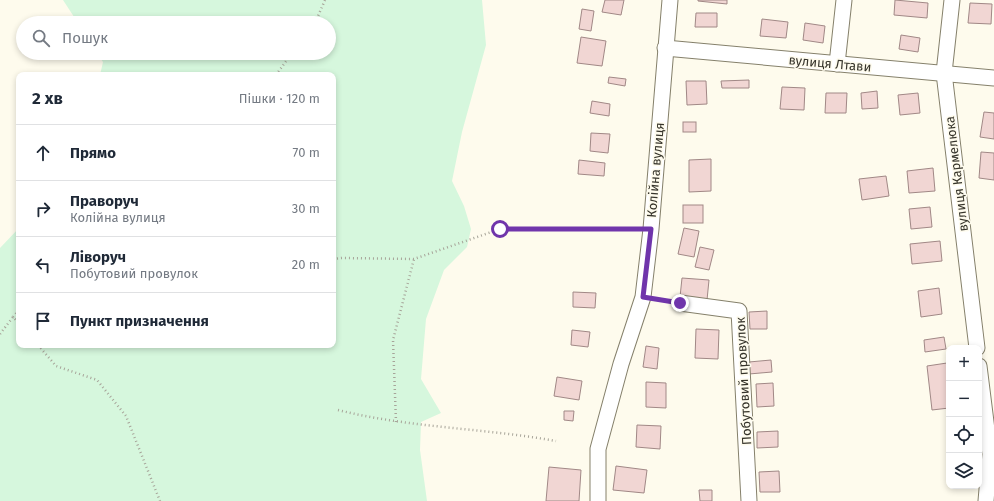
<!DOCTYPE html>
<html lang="uk">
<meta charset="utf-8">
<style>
:root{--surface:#fff;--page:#f6f6f7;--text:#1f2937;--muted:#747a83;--line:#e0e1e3}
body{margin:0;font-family:"Fira Sans",sans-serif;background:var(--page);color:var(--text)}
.controls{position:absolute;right:12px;bottom:12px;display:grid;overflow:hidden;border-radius:8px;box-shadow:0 2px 6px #0003}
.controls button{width:36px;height:36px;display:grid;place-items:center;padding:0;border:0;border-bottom:1px solid var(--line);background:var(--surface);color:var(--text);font:20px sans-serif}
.stop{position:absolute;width:12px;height:12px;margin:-9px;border:3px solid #7035ab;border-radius:50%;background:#fff}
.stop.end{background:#7035ab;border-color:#fff;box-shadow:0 1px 4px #0008}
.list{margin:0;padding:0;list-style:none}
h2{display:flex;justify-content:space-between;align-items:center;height:52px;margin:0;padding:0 16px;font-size:17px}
h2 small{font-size:13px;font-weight:400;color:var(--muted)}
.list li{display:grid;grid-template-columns:26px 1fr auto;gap:12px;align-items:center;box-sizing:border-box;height:56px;padding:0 16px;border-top:1px solid var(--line)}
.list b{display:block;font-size:15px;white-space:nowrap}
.list p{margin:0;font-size:13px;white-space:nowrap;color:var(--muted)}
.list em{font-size:13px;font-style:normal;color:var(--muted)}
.icon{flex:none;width:22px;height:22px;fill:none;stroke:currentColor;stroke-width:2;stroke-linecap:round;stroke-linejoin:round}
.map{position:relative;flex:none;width:994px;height:501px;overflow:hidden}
.search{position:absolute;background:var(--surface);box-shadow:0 2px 6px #0003;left:16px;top:16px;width:320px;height:44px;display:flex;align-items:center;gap:10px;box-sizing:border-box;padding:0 14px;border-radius:22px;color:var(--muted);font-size:15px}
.panel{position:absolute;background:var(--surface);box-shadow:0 2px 6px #0003;left:16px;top:72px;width:320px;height:276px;border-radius:8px}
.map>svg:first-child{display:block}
.green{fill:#d6f7dd}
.building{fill:#f1d6d3;stroke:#a18886}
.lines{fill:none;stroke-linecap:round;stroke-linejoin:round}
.street-casing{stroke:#85806b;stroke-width:17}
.path{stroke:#a7a499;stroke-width:2.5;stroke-dasharray:1 3;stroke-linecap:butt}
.street{stroke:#fff;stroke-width:15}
.route{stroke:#7035ab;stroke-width:5}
.labels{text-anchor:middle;stroke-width:3;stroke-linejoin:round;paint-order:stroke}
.street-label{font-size:13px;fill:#36342b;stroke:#fefbed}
</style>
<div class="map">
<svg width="994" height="501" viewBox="0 0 994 501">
<rect width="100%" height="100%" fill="#fefbed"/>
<polygon class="green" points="63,0 482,0 486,45 462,132 452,181 464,206 471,229 467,247 444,270 426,319 421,379 441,413 421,422 420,450 427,501 0,501 0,248 19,228 19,345 333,345 333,75 100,75 103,62 97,53 329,53 329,23 78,23"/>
<g class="building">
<polygon points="605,0 624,0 621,15 602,12"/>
<polygon points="698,0 727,0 727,4 698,1"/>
<polygon points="895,0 928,3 927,18 894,15"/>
<polygon points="970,3 992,4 991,24 968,23"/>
<polygon points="582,9 594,11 591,31 579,29"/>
<polygon points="696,13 717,13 717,27 695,27"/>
<polygon points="762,19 788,22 786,38 760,36"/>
<polygon points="805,23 825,26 823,43 803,40"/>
<polygon points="901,35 920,38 918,52 899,49"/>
<polygon points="581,37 606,41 602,66 577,63"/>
<polygon points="609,77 626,79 625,86 608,83"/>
<polygon points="749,80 749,88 722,88 721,81"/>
<polygon points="686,81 706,81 707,104 687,105"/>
<polygon points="782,87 805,88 804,110 780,109"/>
<polygon points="877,91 878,108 862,109 861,93"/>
<polygon points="826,93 847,93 846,113 825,113"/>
<polygon points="918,93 920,113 900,115 898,95"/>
<polygon points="592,101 610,104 609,116 590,113"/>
<polygon points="984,112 994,113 994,139 980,137"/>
<rect x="683" y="122" width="13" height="10"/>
<polygon points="591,133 610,134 608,153 590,151"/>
<polygon points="981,152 994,153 994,180 979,178"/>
<polygon points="711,159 711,191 689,192 689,160"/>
<polygon points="579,160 605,163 604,176 578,174"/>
<polygon points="933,168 935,191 909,193 907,171"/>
<polygon points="886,176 889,196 862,200 859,179"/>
<rect x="683" y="205" width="20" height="18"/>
<polygon points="930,207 932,227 911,229 909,209"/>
<polygon points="684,228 699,231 694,257 678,254"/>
<polygon points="940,241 942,261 912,264 910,244"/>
<polygon points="700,247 714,250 709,270 695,267"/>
<polygon points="682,278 709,280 707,300 680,297"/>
<polygon points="939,288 942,314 921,317 918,291"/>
<polygon points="573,292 596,293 595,308 573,307"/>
<polygon points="767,311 767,329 750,329 749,312"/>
<polygon points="696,329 719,330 718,359 695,358"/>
<polygon points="572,330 590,332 588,347 571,345"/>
<polygon points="944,337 946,349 925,352 924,340"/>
<polygon points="646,346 659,348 657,369 643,367"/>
<polygon points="771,360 772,372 749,374 749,362"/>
<polygon points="947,363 949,379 949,408 932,410 927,366"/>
<polygon points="557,377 582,381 579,400 554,396"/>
<polygon points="646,382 666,383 666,408 646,407"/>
<polygon points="773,383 774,406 757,407 756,384"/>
<polygon points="564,411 574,411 573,421 564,420"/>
<polygon points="637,425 661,426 660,449 636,447"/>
<polygon points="778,431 778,447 757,448 757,432"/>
<polygon points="616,466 647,470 644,493 613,490"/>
<polygon points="549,467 581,470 579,501 546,501"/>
<polygon points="779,471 780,492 760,492 759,472"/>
<polygon points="699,490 712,490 712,501 700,501"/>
</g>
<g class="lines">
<defs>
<g id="street">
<polyline points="952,0 944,73 977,348"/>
<polyline points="665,48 994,78"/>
<polyline points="837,64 844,0"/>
<polyline points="680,303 739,311 749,501"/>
<polyline points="979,366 990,454 986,501"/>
<polyline points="598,501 598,449 621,364 643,297 651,229 670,0"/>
</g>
</defs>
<use href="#street" class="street-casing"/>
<g class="path">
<polyline points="315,23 325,0"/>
<polyline points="276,75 292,53"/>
<polyline points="333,259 342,258 414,259 500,229 636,229"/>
<polyline points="13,317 19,310"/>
<polyline points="0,334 13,317 19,323"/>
<polyline points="38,345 56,366 97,380 126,416 160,501"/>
<path d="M 338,410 C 410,428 484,428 556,441"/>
<polyline points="396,422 393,340 414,259"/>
</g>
<use href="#street" class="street"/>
</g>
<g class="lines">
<polyline class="route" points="500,229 651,229 643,297 680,303"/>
</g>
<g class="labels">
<g class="street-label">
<text transform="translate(830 63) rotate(5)" y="5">вулиця Лтави</text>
<text transform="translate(655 170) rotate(-85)" y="5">Колійна вулиця</text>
<text transform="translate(956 174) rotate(-97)" y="5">вулиця Кармелюка</text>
<text transform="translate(743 381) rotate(-93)" y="5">Побутовий провулок</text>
</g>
</g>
</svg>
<div class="controls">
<button>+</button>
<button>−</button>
<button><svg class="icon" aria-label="locate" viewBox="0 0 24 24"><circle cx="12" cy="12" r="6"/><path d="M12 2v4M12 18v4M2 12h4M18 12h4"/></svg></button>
<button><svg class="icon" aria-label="layers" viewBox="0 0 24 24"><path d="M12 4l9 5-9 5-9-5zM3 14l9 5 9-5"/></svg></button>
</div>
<div class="stop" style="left:500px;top:229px"></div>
<div class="stop end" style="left:680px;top:303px"></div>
<div class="search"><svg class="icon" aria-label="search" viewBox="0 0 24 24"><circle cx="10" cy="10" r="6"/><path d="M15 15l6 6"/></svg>Пошук</div>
<section class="panel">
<h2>2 хв<small>Пішки · 120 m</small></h2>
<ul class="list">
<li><svg class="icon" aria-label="ahead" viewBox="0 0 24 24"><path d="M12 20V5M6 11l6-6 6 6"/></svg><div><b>Прямо</b></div><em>70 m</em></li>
<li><svg class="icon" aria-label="right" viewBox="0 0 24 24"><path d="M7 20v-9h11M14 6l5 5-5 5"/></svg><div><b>Праворуч</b><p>Колійна вулиця</p></div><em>30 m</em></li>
<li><svg class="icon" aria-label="left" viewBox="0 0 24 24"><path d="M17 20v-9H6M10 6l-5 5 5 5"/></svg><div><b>Ліворуч</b><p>Побутовий провулок</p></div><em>20 m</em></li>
<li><svg class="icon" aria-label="arrive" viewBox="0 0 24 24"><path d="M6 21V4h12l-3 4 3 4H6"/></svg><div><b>Пункт призначення</b></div></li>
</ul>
</section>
</div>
